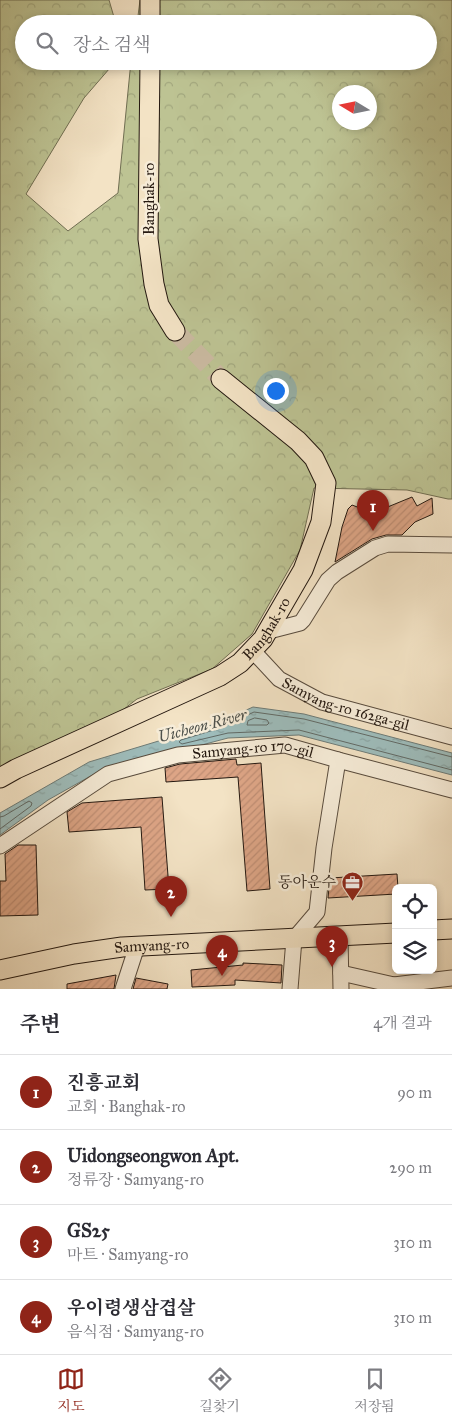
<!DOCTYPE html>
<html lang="ko">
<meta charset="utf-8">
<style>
:root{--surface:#fff;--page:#f2f2f3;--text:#2b2b33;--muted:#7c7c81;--line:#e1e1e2;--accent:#8f2418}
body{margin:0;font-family:"IM FELL Great Primer","Noto Serif KR",serif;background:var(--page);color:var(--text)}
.controls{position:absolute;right:15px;bottom:15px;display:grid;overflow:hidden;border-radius:8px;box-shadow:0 2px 8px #0003}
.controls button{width:45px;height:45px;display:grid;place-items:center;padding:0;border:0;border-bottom:1px solid var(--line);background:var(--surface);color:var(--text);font:25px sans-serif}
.compass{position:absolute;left:332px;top:85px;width:45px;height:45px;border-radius:50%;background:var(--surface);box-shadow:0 2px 8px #0003;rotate:280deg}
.you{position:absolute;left:275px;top:390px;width:18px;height:18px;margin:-12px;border:4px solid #fff;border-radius:50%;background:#1a73e8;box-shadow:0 0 0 8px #1a73e833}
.badge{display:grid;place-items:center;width:32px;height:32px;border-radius:50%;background:var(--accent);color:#fff;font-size:16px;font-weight:700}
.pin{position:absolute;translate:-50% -41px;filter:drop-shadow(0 1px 2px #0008)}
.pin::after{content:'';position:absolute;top:26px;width:18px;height:15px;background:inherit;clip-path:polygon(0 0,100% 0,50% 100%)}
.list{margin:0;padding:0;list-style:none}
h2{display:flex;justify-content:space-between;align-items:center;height:65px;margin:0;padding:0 20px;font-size:21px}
h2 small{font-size:16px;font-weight:400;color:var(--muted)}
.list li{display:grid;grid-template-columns:32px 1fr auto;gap:15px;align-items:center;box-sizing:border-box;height:75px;padding:0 20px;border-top:1px solid var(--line)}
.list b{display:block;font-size:19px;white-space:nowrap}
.list p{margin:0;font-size:16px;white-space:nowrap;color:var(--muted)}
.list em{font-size:16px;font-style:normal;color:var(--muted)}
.icon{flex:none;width:28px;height:28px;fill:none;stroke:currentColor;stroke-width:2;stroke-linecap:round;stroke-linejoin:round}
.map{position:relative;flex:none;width:452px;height:989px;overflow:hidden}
.search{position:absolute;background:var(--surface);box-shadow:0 2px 8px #0003;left:15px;right:15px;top:15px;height:55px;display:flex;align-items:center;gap:12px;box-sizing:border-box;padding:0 18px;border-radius:28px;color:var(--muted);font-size:19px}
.sheet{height:365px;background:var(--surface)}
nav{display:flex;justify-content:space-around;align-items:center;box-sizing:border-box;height:70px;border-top:1px solid var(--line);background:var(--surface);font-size:14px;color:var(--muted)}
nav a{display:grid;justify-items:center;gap:2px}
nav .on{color:var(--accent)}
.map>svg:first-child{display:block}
.forest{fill:url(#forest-crowns);stroke:#706e52;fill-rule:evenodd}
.water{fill:url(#water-ripples);stroke:#6d7b77}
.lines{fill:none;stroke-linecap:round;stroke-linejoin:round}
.shore{stroke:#616a66;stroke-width:1}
.building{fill:url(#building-hatch);stroke:#241810}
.major-tunnel{stroke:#cabaa1;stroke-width:19;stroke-dasharray:19 9;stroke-linecap:butt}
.minor-casing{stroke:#584b3d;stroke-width:17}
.major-casing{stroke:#241810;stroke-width:21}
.minor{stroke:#f7edd9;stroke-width:15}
.major{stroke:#f3e3c5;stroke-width:19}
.labels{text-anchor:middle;stroke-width:5;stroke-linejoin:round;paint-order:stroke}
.street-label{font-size:15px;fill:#241810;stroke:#f7edd9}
.poi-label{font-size:15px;fill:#241810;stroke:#f7edd9;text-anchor:end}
.water-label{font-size:16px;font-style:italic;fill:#4f524c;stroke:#f7edd9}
</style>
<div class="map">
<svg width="452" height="989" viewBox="0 0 452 989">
<defs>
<pattern id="forest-crowns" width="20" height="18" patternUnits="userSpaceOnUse" patternTransform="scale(1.25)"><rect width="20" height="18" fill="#bdc393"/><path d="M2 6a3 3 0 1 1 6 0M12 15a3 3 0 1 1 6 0" fill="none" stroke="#a2a77e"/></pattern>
<pattern id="water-ripples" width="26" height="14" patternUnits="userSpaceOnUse" patternTransform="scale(1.25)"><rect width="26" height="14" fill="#9ebdbc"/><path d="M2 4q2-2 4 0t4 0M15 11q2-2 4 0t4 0" fill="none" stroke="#88a2a1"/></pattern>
<pattern id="building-hatch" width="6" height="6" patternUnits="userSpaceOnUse" patternTransform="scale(1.25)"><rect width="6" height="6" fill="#dda586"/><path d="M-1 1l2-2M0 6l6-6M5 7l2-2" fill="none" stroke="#be8d73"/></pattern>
</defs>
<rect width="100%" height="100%" fill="#f3e3c5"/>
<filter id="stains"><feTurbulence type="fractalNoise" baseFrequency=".004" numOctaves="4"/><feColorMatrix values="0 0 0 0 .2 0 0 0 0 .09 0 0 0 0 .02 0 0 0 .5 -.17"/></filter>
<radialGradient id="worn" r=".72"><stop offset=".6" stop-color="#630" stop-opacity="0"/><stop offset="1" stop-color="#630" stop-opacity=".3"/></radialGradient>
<path class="forest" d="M 0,0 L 109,0 L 116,24 L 24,24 L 24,61 L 116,61 L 84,98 L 26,194 L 68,231 L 118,193 L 131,61 L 428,61 L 428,24 L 137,24 L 140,0 L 452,0 L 452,499 L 448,499 L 407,490 L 314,488 L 300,550 L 252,634 L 212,669 L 137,699 L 107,722 L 0,770 ZM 340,92 L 370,92 L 370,122 L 340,122 Z"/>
<polygon class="water" points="253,707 304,714 452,753 452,775 299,735 228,738 96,773 48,800 0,835 0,813 89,762 215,724"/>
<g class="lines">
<g class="shore">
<polygon points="255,718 267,720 269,723 267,725 247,725 248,721"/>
<polyline points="452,757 304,719 254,712 217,729 181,740 179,742 182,744 228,733 299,730 452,770"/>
<polyline points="0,817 4,816 29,801 32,803 31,806 0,829"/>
</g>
</g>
<g class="building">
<polygon points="412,497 417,506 432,498 433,514 415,522 402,535 386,535 372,539 335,562 342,527 348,509 352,505 373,513"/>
<polygon points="236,759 237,765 261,763 270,889 247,891 238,777 166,782 165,768 180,764"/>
<polygon points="162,797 169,889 145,890 141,827 69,832 67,812 82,803"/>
<polygon points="18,845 36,845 38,915 0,916 0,881 6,881 5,854"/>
<polygon points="397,874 398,888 396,888 396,894 328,898 330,878"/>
<polygon points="243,963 282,965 281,983 235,980 235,985 192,987 191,970 243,965"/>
<polygon points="116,975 114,989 67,989 67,984"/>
<polygon points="136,978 168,984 167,989 133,989"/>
</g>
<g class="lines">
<polyline class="major-tunnel" points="175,331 221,379"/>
<defs>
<g id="minor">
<polyline points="269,631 300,623 303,620 328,580 337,572 375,548 388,544 452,545"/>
<path id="s1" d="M 253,651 L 279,679 L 322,702 L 452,737"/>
<polyline points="338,760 452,790"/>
<path id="s2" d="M 0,846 L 108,774 L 178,755 L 285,745 L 338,760 L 324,848 L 317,912 L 294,939 L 290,989"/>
<polyline points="340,937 341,989"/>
<polyline points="341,973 394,985 394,989"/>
<polyline points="394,985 452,978"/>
<polyline points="123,989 137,946"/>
</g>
<g id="major">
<polyline points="150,0 150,24"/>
<polyline points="150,61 148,239 154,284 159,305 175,331"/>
<path id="s3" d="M 0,778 L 16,769 L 220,676 L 240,663 L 263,639 L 303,570 L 321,522 L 326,483 L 314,458 L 298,441 L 221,379"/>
<polyline points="433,930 452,929"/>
<path id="s4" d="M 0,970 L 74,954 L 122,947 L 396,933"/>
</g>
</defs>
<use href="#minor" class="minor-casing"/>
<use href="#major" class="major-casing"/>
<use href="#minor" class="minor"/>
<use href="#major" class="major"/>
</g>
<defs>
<symbol id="office-pin" viewBox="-11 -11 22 30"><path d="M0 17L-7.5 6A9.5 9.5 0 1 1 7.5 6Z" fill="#8f2418" stroke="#f7edd9"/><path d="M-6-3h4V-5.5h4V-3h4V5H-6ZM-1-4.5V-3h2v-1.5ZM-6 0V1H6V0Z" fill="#fff"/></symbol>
</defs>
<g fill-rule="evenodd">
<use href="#office-pin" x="340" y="870" width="25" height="34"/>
</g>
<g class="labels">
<g class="street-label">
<text transform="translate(149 199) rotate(-90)" y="5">Banghak-ro</text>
<text dy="5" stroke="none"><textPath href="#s3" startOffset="310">Banghak-ro</textPath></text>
<text dy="5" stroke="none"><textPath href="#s1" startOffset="110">Samyang-ro 162ga-gil</textPath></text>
<text dy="5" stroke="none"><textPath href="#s2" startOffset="278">Samyang-ro 170-gil</textPath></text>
<text dy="5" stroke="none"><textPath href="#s4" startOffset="154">Samyang-ro</textPath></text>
</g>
<g class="poi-label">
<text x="336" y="887">동아운수</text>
</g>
<g class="water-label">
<text transform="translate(202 725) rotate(-15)" y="6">Uicheon River</text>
</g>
</g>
<rect width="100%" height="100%" filter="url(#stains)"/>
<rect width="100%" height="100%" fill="url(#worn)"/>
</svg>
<div class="controls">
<button><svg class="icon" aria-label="locate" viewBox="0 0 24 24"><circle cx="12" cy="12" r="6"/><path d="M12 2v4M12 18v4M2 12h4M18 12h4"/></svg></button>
<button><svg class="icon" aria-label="layers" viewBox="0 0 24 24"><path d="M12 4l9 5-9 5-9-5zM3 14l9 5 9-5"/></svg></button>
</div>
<svg class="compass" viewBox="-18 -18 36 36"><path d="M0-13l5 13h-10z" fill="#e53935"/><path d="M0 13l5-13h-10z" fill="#7c7c81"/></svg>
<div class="you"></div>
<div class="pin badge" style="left:373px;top:531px">1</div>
<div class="pin badge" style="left:171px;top:917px">2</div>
<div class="pin badge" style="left:332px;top:967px">3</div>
<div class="pin badge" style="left:222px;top:976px">4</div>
<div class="search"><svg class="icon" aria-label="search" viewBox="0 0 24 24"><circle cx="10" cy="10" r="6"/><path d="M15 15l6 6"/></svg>장소 검색</div>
</div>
<section class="sheet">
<h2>주변<small>4개 결과</small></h2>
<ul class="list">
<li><span class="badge">1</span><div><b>진흥교회</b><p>교회 · Banghak-ro</p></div><em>90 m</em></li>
<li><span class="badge">2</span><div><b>Uidongseongwon Apt.</b><p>정류장 · Samyang-ro</p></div><em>290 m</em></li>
<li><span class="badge">3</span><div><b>GS25</b><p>마트 · Samyang-ro</p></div><em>310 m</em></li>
<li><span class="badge">4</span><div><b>우이령생삼겹살</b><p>음식점 · Samyang-ro</p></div><em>310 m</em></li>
</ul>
</section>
<nav>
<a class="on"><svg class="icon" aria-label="map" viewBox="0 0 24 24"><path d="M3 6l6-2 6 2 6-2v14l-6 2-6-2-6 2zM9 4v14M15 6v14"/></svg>지도</a>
<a><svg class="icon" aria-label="directions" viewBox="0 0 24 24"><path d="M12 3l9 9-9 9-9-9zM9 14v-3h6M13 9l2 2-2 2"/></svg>길찾기</a>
<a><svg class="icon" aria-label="saved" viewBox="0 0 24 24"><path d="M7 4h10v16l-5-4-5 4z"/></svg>저장됨</a>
</nav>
